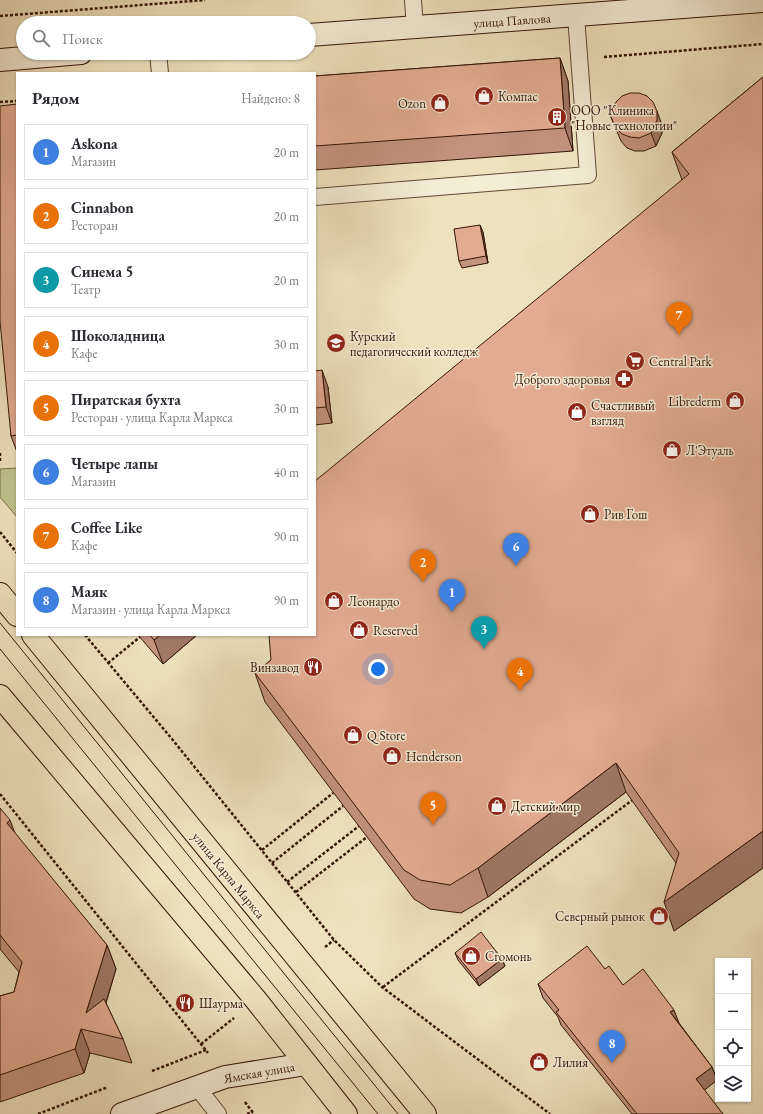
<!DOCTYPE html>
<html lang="ru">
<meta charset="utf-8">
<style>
:root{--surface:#fff;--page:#f2f2f3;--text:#2b2b33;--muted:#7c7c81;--line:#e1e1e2;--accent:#0f766e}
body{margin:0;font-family:"EB Garamond",serif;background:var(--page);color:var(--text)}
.controls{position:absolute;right:12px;bottom:12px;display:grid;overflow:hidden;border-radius:0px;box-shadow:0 1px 3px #0004}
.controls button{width:36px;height:36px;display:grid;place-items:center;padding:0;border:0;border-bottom:1px solid var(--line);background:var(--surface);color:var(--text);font:20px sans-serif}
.you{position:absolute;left:378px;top:669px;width:14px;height:14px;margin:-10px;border:3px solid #fff;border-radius:50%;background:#1a73e8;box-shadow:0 0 0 6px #1a73e833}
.badge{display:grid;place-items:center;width:26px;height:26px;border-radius:50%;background:var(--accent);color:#fff;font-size:13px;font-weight:700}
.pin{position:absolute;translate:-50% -33px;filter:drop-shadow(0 1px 2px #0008)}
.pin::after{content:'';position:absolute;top:21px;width:14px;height:12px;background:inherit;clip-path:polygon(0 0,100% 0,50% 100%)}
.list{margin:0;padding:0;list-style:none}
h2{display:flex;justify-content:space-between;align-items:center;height:52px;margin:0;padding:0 16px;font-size:17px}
h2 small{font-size:13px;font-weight:400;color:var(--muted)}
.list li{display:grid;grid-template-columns:26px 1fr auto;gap:12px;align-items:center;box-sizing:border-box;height:56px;margin:0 8px 8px;padding:0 8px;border:1px solid var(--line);border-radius:0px}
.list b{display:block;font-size:15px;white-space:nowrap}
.list p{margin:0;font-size:13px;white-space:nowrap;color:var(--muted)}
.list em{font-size:13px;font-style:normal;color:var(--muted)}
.icon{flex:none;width:22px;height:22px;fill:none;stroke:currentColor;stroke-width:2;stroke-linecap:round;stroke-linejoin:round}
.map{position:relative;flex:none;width:763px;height:1114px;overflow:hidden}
.search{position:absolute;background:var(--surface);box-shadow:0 1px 3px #0004;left:16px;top:16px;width:300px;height:44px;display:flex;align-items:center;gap:10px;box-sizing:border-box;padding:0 14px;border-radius:22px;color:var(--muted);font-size:15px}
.panel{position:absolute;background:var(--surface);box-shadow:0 1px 3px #0004;left:16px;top:72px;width:300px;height:564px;border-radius:0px}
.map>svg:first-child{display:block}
.green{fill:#c0c18c;stroke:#7a6a49}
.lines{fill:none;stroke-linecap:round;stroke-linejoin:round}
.service-casing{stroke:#624834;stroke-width:18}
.secondary-casing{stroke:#331406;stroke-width:24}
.primary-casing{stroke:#331406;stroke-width:24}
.path{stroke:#331406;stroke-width:2.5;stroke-dasharray:3 2;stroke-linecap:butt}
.service{stroke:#f4ecd5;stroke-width:16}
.secondary{stroke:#f4ecd5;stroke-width:22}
.primary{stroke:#eee2be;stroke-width:22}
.tram{stroke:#331406;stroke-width:1}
.wall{fill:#c3937e;stroke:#331406}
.shaded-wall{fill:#9f7866;stroke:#331406}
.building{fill:#e3ab92;stroke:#331406}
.labels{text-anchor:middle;stroke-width:3;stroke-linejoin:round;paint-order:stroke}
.street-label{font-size:13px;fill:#331406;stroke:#f4ecd5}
.poi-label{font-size:13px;fill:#331406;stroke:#f4ecd5;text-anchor:start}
</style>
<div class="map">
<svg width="763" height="1114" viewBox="0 0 763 1114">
<rect width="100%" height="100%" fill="#eee2be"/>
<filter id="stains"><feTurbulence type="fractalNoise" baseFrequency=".005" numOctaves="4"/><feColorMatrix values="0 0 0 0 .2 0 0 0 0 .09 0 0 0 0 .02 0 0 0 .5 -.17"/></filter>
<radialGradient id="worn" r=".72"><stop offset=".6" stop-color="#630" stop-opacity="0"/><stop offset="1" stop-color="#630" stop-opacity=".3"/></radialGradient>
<polygon class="green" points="17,468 17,517 0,497 0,469"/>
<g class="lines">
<defs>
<g id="service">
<polyline points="413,0 415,28"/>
<polyline points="158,53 160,73"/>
<polyline points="315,197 588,175 576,16"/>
<polyline points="197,1087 218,1114"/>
</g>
<g id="secondary">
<polyline points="309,35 763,1"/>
<polyline points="0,60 81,53"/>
<polyline points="122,1114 225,1077 306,1064"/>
</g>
<g id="primary">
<polyline points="0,594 17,615"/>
<polyline points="33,635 425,1114"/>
<polyline points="0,696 256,1000 346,1114"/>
</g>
</defs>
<use href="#service" class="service-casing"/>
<use href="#secondary" class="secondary-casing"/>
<use href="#primary" class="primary-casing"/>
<g class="path">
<polyline points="0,16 205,0"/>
<polyline points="604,57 763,44"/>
<polyline points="0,102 17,101"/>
<polyline points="0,453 0,463"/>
<polyline points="0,532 17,553"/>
<polyline points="85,635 172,739 334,940 382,987 550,1114"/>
<polyline points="108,663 140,637"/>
<polyline points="0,794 208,1053"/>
<polyline points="262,850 333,793"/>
<polyline points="272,863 343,806"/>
<polyline points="287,882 359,826"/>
<polyline points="296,892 367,837"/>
<polyline points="325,947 334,940"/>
<polyline points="383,987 635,798"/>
<polyline points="201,1044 234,1018"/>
<polyline points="152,1071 206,1050"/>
<polyline points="245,1102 254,1114"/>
<polyline points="38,1114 108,1087"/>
<polyline points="247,1114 253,1112"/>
</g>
<use href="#service" class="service"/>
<use href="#secondary" class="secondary"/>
<use href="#primary" class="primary"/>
<g class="tram">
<polyline points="0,623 398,1114"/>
<polyline points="0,649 378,1114"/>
</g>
</g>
<g class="wall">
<polygon points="560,58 568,81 573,151 315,170 315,76"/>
<polygon points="763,77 763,868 674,931 676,863 626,792 488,897 461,913 430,909 414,899 265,702 255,673 271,660 682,180 672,152"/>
<polygon points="17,104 17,452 11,436"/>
<polygon points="610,115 662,125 662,133 656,146 644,151 635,151 627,148 621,141"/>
<polygon points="483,232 488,263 462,268 459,261"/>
<polygon points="315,371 328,387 332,423 315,425"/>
<polygon points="138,635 197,635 163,664"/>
<polygon points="0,808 15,834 107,945 116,969 106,1003 123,1039 132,1063 90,1053 84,1073 0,1102 0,996 14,992 19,972 0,949"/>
<polygon points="455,953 502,959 505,966 479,986 458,960"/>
<polygon points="605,969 623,985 679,1023 712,1067 717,1080 704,1090 723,1114 632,1114 561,1025 558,1017 543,998 538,984"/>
</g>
<g class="shaded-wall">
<polygon points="560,58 568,81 573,151 565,128"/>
<polygon points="657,111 662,125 662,133 656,146 651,133"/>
<polygon points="480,225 483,232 488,263 486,256"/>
<polygon points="322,370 328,387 332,423 326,407"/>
<polygon points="160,635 197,635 163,664 154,640"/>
<polygon points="616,763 626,792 488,897 478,868"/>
<polygon points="10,820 19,844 7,823"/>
<polygon points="763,831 763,868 674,931 664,902"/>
<polygon points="107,945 116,969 97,1032 86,1013"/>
<polygon points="502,959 505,966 479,986 476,979"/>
<polygon points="674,1010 679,1023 670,1012"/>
<polygon points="81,1029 90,1053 84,1073 75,1049"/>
<polygon points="712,1067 717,1080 701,1093 696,1079"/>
</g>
<g class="building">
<polygon points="560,58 565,128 315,146 315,76"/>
<polygon points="763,77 763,831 664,902 679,853 616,763 478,868 450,885 420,880 404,870 255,673 271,660 269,635 315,635 315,481 689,174 672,152"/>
<polygon points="630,93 639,93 647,96 653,102 657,111 657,120 651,133 639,138 630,137 622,134 616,128 610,115 616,102 622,96"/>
<polygon points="17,104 17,435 11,436 0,321 0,106"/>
<polygon points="480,225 486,256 459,261 454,229"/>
<polygon points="322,370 326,407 315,408 315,371"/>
<polygon points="150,635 160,635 154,640"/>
<polygon points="0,808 10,820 7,823 107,945 86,1013 104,999 123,1039 81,1029 75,1049 0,1075 0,996 14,992 22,962 0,935"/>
<polygon points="481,932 502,959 476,979 455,953"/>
<polygon points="587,946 605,969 609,966 623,985 643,969 674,1010 670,1012 712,1067 696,1079 723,1114 637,1114 556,1012 559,1010 538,984"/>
</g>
<defs>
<symbol id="shop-disc" viewBox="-11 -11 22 22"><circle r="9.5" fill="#8f2418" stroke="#f4ecd5"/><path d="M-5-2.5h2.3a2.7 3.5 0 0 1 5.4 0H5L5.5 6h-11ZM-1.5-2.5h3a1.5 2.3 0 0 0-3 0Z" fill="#fff"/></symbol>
<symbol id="building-disc" viewBox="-11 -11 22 22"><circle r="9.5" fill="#8f2418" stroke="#f4ecd5"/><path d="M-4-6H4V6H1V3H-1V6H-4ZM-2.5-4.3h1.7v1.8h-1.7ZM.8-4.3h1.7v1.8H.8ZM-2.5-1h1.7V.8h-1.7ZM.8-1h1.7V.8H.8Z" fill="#fff"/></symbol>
<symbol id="university-disc" viewBox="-11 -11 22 22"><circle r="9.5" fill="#8f2418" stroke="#f4ecd5"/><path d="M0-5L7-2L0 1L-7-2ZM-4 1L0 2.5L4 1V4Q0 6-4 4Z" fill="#fff"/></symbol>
<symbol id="supermarket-disc" viewBox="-11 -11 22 22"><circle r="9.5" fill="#8f2418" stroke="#f4ecd5"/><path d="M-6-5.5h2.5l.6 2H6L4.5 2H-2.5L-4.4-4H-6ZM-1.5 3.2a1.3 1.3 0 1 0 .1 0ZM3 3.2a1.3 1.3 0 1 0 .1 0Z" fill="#fff"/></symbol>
<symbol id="pharmacy-disc" viewBox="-11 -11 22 22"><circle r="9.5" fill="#8f2418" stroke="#f4ecd5"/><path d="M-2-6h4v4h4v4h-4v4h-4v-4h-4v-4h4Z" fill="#fff"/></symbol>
<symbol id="restaurant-disc" viewBox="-11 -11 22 22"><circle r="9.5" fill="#8f2418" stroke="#f4ecd5"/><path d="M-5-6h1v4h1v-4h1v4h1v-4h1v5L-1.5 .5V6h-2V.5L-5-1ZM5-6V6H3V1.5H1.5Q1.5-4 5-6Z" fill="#fff"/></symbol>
</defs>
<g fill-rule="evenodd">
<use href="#shop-disc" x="473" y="85" width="22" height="22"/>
<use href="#shop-disc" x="429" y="92" width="22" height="22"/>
<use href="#building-disc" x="546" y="106" width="22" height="22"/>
<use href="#university-disc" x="325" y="332" width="22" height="22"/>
<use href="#supermarket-disc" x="624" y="350" width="22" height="22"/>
<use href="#pharmacy-disc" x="613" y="368" width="22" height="22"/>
<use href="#shop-disc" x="724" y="390" width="22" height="22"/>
<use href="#shop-disc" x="566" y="401" width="22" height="22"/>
<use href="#shop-disc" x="661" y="439" width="22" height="22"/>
<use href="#shop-disc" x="579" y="503" width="22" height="22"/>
<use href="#shop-disc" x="323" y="590" width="22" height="22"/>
<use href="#shop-disc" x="348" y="619" width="22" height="22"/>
<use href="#restaurant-disc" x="302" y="656" width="22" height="22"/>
<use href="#shop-disc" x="342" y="724" width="22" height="22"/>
<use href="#shop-disc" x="381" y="745" width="22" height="22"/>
<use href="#shop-disc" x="486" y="795" width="22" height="22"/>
<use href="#shop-disc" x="648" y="905" width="22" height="22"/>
<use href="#shop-disc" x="460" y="945" width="22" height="22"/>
<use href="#restaurant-disc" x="174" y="992" width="22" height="22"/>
<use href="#shop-disc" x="528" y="1051" width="22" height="22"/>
</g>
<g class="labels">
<g class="street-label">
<text transform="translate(512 20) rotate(-4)" y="5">улица Павлова</text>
<text transform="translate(229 875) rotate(51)" y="5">улица Карла Маркса</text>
<text transform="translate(259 1072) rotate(-10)" y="5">Ямская улица</text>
</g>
<g class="poi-label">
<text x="498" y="101">Компас</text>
<text x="426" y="108" text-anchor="end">Ozon</text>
<text x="571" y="115">ООО "Клиника<tspan x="571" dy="15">"Новые технологии"</tspan></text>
<text x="350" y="341">Курский<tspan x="350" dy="15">педагогический колледж</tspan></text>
<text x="649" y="366">Central Park</text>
<text x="610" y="384" text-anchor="end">Доброго здоровья</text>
<text x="721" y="406" text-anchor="end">Librederm</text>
<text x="591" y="410">Счастливый<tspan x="591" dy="15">взгляд</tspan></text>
<text x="686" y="455">Л'Этуаль</text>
<text x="604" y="519">Рив Гош</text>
<text x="348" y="606">Леонардо</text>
<text x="373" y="635">Reserved</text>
<text x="299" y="672" text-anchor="end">Винзавод</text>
<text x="367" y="740">Q Store</text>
<text x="406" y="761">Henderson</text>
<text x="511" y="811">Детский мир</text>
<text x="645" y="921" text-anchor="end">Северный рынок</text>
<text x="485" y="961">Сгомонь</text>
<text x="199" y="1008">Шаурма</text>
<text x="553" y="1067">Лилия</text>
</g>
</g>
<rect width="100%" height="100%" filter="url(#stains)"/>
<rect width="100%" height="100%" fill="url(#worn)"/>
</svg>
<div class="controls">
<button>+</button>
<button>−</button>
<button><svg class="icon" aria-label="locate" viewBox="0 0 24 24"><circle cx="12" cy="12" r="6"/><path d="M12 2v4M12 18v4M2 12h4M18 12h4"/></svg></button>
<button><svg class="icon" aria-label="layers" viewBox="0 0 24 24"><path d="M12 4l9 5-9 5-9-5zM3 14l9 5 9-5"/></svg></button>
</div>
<div class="you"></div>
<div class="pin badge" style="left:452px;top:612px;background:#3f7fe0">1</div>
<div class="pin badge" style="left:423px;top:582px;background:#e8710a">2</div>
<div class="pin badge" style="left:484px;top:649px;background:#0f9aa8">3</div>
<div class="pin badge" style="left:520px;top:691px;background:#e8710a">4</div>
<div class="pin badge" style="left:433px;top:825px;background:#e8710a">5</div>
<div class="pin badge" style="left:516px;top:566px;background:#3f7fe0">6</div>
<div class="pin badge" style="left:679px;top:335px;background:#e8710a">7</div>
<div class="pin badge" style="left:612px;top:1063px;background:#3f7fe0">8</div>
<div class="search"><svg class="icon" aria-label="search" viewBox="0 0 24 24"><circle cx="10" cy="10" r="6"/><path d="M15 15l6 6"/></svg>Поиск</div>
<section class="panel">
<h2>Рядом<small>Найдено: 8</small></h2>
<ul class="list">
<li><span class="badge" style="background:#3f7fe0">1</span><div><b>Askona</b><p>Магазин</p></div><em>20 m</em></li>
<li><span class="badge" style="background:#e8710a">2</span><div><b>Cinnabon</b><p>Ресторан</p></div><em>20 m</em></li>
<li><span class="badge" style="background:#0f9aa8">3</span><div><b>Синема 5</b><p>Театр</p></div><em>20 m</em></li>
<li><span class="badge" style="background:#e8710a">4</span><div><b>Шоколадница</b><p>Кафе</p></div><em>30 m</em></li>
<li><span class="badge" style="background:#e8710a">5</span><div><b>Пиратская бухта</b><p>Ресторан · улица Карла Маркса</p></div><em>30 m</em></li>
<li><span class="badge" style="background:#3f7fe0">6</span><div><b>Четыре лапы</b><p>Магазин</p></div><em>40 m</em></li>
<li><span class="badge" style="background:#e8710a">7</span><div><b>Coffee Like</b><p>Кафе</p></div><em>90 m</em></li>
<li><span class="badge" style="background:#3f7fe0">8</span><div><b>Маяк</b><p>Магазин · улица Карла Маркса</p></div><em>90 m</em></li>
</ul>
</section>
</div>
